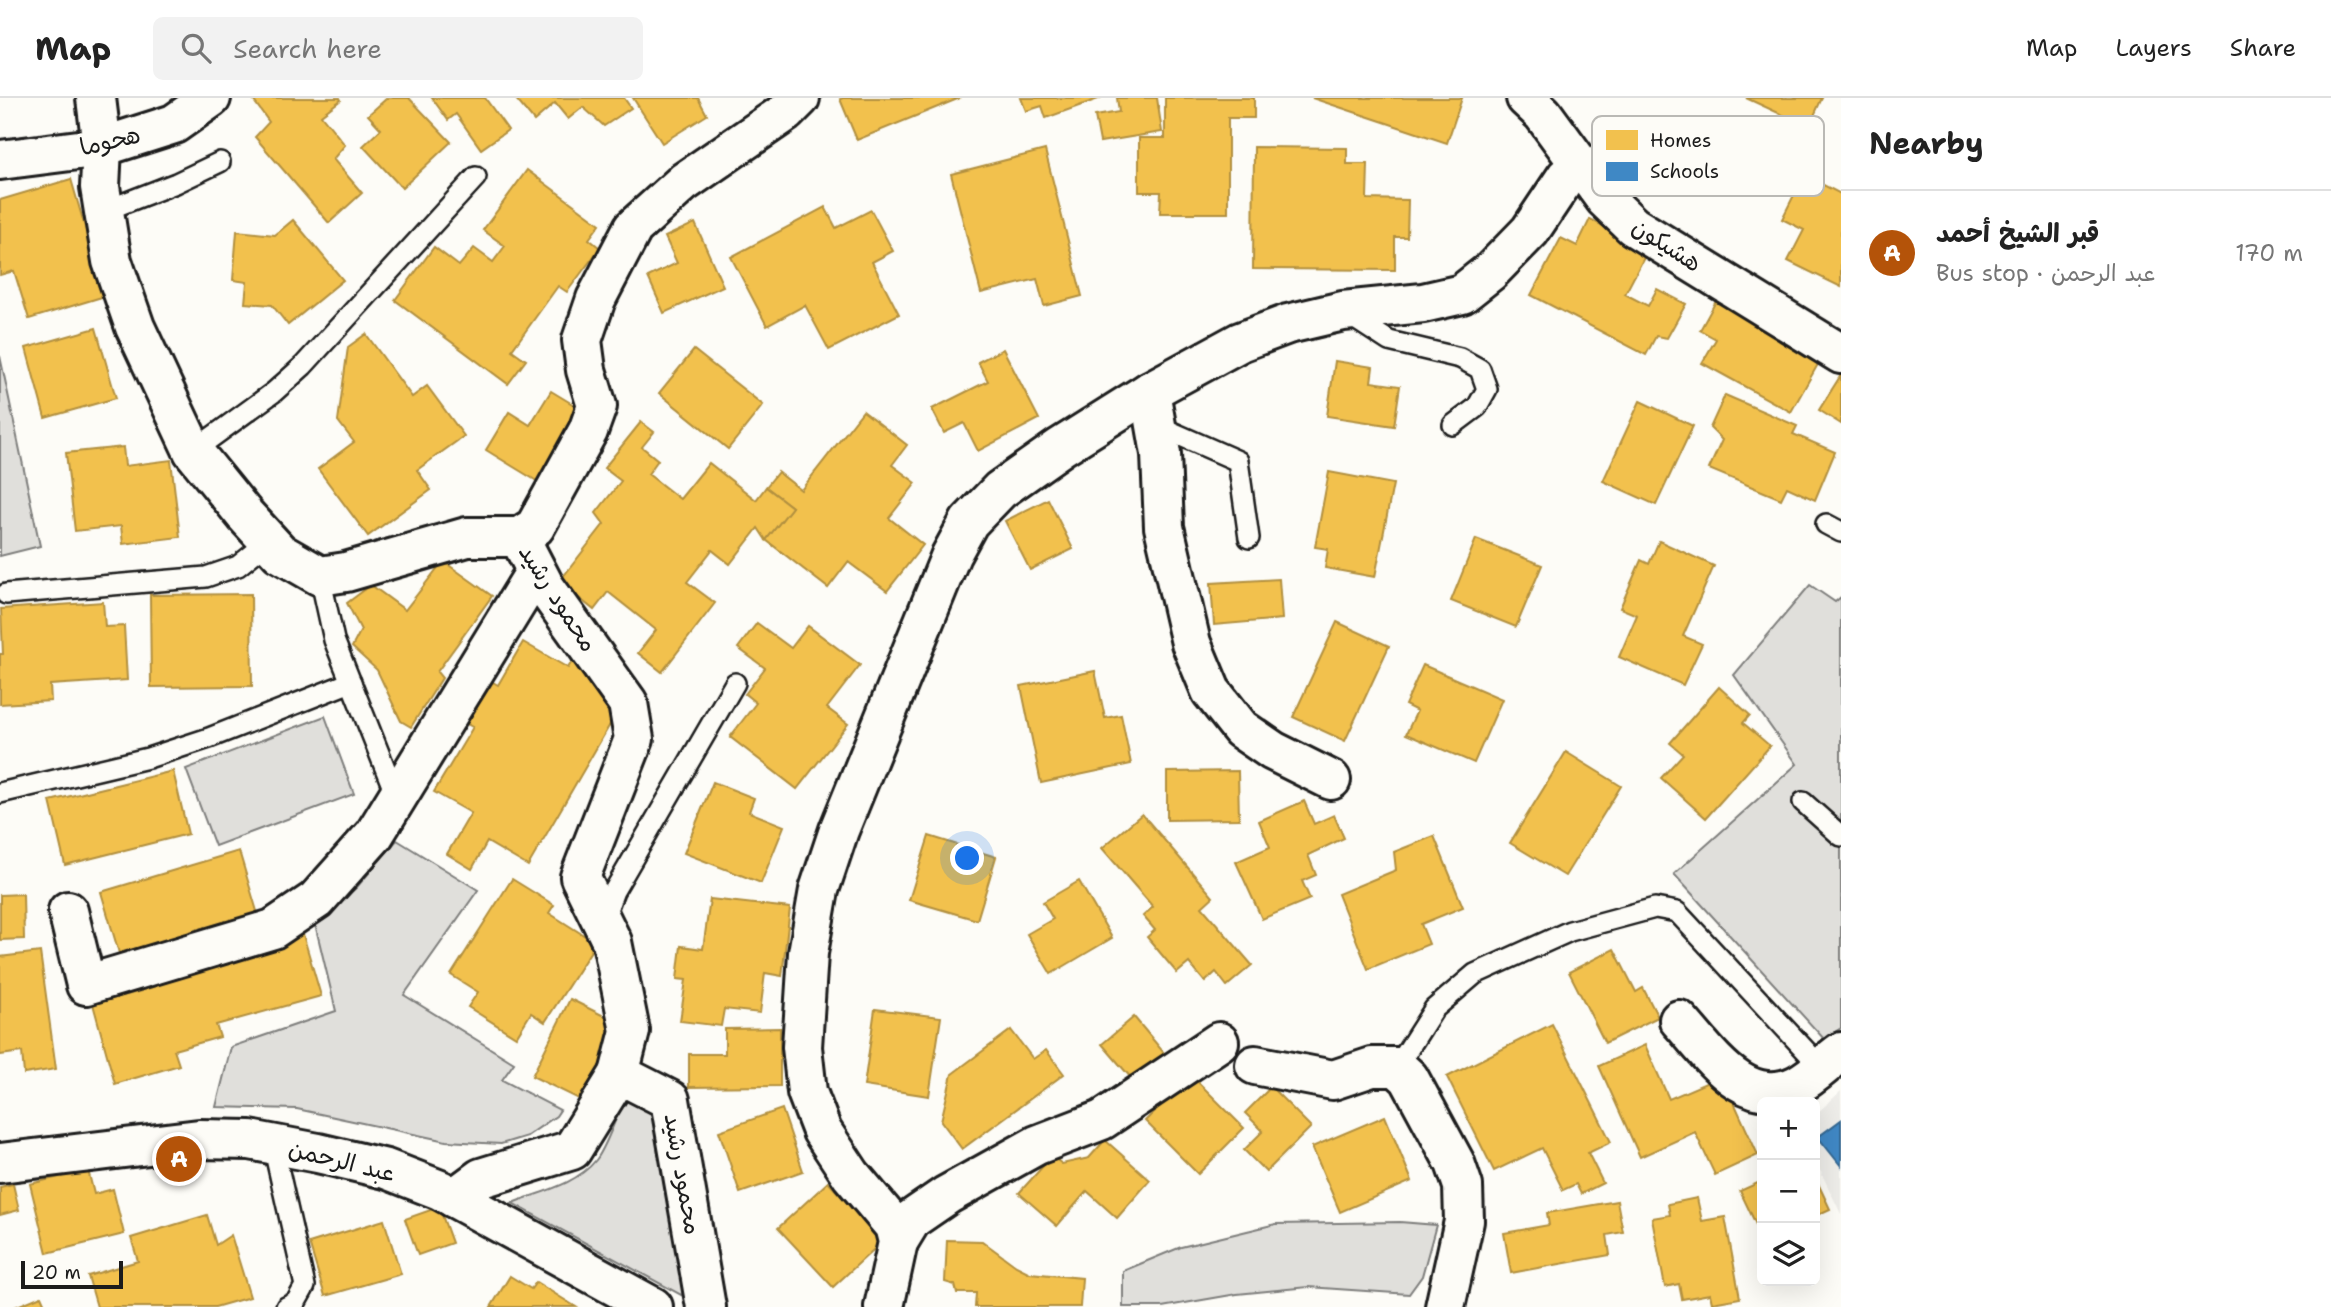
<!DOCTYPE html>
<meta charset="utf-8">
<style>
:root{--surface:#fff;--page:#f2f2f2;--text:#222;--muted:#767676;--line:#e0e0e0;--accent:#b45309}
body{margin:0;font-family:"Shantell Sans","Playpen Sans Arabic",sans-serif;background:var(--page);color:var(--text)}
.controls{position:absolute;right:21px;bottom:21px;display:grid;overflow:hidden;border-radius:10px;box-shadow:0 7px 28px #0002}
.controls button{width:63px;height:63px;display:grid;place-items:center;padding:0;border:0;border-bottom:2px solid var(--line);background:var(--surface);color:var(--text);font:35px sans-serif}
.scale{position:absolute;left:21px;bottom:18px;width:102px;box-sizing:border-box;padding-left:7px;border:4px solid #1c1c1c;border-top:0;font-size:19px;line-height:24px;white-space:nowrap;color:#1c1c1c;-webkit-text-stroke:5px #fdfcf7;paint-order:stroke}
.you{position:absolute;left:968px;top:761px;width:24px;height:24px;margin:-18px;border:5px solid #fff;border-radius:50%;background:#1a73e8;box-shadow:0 0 0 10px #1a73e833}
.badge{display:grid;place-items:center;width:46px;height:46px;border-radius:50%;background:var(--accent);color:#fff;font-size:23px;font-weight:700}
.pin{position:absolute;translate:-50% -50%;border:4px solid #fff;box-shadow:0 2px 7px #0006}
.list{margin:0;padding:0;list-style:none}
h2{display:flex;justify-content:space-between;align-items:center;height:91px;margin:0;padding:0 28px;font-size:30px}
h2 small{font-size:23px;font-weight:400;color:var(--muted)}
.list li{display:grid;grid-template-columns:46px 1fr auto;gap:21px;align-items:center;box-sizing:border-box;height:126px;padding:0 28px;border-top:2px solid var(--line)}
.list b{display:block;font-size:26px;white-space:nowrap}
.list p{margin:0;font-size:23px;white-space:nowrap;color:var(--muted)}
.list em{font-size:23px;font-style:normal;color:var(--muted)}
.icon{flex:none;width:38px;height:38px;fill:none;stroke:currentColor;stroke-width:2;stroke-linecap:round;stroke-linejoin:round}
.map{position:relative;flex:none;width:1841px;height:1209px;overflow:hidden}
header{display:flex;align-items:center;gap:42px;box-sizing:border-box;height:98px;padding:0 35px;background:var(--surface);border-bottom:2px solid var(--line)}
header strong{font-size:33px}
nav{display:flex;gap:38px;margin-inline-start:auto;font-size:24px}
.search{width:490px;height:63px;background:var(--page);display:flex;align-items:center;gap:18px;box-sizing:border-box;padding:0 24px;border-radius:10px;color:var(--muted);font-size:26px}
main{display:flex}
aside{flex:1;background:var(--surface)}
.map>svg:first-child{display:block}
.built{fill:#eeede9}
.green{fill:#e0dfdb;stroke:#7e7e7c;stroke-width:2}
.homes{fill:#f2c14e;stroke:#b2903f;stroke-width:2}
.schools{fill:#3f88c5;stroke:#346892;stroke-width:2}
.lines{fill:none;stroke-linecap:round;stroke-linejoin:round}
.service-casing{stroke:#1c1c1c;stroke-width:24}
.minor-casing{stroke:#1c1c1c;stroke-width:44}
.tertiary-casing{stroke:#1c1c1c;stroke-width:44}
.service{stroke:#fdfcf7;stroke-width:19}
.minor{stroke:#fdfcf7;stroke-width:38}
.tertiary{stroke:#fdfcf7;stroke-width:38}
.labels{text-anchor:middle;stroke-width:7;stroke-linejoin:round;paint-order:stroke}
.street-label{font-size:24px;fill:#1c1c1c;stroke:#fdfcf7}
.key{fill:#fdfcf7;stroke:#bab9b5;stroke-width:2}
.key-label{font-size:19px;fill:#1c1c1c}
</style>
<header>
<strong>Map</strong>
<div class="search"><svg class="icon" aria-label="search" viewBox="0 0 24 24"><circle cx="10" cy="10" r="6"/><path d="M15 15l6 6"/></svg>Search here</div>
<nav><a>Map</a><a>Layers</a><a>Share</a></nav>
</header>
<main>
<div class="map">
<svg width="1841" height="1209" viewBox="0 0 1841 1209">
<rect width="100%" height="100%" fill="#fdfcf7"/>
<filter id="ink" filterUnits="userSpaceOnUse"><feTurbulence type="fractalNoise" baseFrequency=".0143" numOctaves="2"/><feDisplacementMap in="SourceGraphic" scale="14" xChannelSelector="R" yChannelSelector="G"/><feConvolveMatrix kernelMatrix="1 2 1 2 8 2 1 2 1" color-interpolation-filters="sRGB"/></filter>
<g filter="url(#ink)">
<polygon class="built" points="1841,993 1841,1116 1815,1062 1815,1017"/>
<g class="green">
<polygon points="0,258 40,448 0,458"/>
<polygon points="1810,487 1835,504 1841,499 1841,930 1824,941 1674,776 1797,666 1734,577"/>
<polygon points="325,618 354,696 215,748 186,671"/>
<polygon points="397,742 478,792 404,897 514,965 502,982 560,1012 556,1018 527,1038 501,1046 446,1043 297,1011 216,1009 231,949 336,913 315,826 357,789"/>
<path d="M 626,996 L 649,1009 L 662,1024 L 683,1198 L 512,1105 C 540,1094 576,1087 596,1062 C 607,1048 618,1014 626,996 Z"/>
<polygon points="1400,1124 1436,1127 1422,1178 1409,1196 1308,1189 1237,1196 1162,1209 1123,1209 1123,1173 1181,1149 1276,1126"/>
</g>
<g class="homes">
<polygon points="257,0 340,0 341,2 321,17 345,47 333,61 362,95 329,125 255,39 269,24 254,3"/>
<polygon points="387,0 409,0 451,44 402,90 363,48 381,31 368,17"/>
<polygon points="432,0 485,0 508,32 481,51 456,16 448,22"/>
<polygon points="515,0 624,0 631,10 604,28 583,9 568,21 555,5 534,23"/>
<polygon points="633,0 698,0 707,17 662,45"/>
<polygon points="843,0 960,0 857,42 840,1"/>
<polygon points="1021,0 1101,0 1046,20 1042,8 1026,13"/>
<polygon points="1117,0 1157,0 1162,34 1100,44 1095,18 1119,14"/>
<polygon points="1165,0 1254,0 1254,20 1228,20 1228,115 1160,115 1161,94 1139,94 1139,40 1165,40"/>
<polygon points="1312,0 1462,0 1447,45"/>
<polygon points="1746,0 1822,0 1809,29"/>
<polygon points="1254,49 1347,50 1347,66 1368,66 1367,101 1408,102 1407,139 1395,139 1395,172 1253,171"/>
<polygon points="1045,52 1082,198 1044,208 1037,181 981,195 951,76"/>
<polygon points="527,72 600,126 589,141 600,150 567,194 558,188 512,252 526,262 508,286 395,202 434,149 459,168 474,150 493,164 505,148 483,132"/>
<polygon points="1804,77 1841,96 1841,189 1788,163 1804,132 1782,121"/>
<polygon points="71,81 105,198 29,221 14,173 0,177 0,102"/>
<polygon points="825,109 836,130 871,112 893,153 872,164 899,216 829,252 805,207 767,228 731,159"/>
<polygon points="1590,121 1648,152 1625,196 1648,208 1657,191 1686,206 1667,240 1656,238 1646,257 1531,197 1561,140 1577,148"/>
<polygon points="293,122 343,182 288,227 272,207 245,205 247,184 233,182 237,133 275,137"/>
<polygon points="695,125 723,188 664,215 648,179 677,165 665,139"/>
<polygon points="1716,203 1821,261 1791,314 1702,265 1716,241 1700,232"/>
<polygon points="96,230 116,300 45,320 26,250"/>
<polygon points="366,236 412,299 427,288 464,338 417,372 431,392 368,438 318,371 354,344 338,323 348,249"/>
<polygon points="1003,251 1039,321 978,353 964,325 944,335 932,311 988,283 978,264"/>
<polygon points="694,252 763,307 728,351 659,295"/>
<polygon points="1335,263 1373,269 1371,284 1400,288 1394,328 1327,318"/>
<polygon points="1841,277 1841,326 1819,312"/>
<polygon points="551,293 584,313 540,385 486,352 509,314 530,327"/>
<polygon points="1725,297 1797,328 1793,336 1835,354 1815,402 1787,389 1781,401 1709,371 1722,342 1710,330"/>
<polygon points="1640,303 1693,328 1656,407 1603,383"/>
<polygon points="863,313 907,347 892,367 916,385 889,420 923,447 887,493 848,464 828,490 766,442 792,409 766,389 778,374 801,392"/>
<polygon points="641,324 654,334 642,349 658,362 648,376 680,401 709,365 756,402 766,389 792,409 766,442 758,430 730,466 712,452 687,484 715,505 662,574 638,555 656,532 608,494 594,512 559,484 604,426 596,415 621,383 604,370"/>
<polygon points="123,349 125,368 171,362 180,439 123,446 121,428 75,433 66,355"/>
<polygon points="1329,374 1393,386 1375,479 1325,470 1328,451 1315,449"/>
<polygon points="1048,401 1073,451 1030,472 1005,423"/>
<polygon points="1476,441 1542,467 1516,529 1451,503"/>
<polygon points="1659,443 1714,468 1683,538 1702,546 1683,587 1619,559 1637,517 1620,510 1641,462 1649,466"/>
<polygon points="443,463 492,498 437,574 442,580 411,629 401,623 377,572 352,549 361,532 347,505 371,487 405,512"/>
<polygon points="1279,481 1282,521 1214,527 1211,485"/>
<polygon points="251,496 252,588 151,589 150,497"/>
<polygon points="103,504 105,529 124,528 127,582 50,587 51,603 0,606 0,556 3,556 1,511"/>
<polygon points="1337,524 1389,548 1345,643 1293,619"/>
<polygon points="757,525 791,550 808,528 860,567 827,610 848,626 797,691 730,639 756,605 745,596 765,570 738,550"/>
<polygon points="523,544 568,570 582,547 619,611 528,768 487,744 472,771 447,756 471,715 434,694 473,629 461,623 486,580 498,587"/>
<polygon points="1423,567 1502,601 1474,665 1406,636 1417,613 1405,607"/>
<polygon points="1095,573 1105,620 1121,617 1131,666 1041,685 1021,588"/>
<polygon points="1719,589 1750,617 1743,625 1770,648 1706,720 1661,680 1683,656 1670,645"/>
<polygon points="1566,654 1621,688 1565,778 1510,745"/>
<polygon points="173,673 188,736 65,767 50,703"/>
<polygon points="1238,673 1239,721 1167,722 1167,674"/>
<polygon points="713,684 754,700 749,714 784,728 761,785 684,755"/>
<polygon points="1304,703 1314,726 1334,717 1344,740 1308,757 1316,777 1302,783 1310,801 1262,821 1236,764 1270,749 1259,723"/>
<polygon points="1142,716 1213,799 1202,809 1252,867 1227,888 1216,874 1205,884 1189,865 1177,875 1147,839 1155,832 1143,818 1153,809 1102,750"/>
<polygon points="929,738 996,759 977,822 909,802"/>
<polygon points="1434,738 1463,809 1421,826 1429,846 1368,871 1338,796 1396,772 1394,754"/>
<polygon points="239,753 259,820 121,862 101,794"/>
<polygon points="512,781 554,807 549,815 596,845 545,924 531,915 516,939 468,909 478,894 451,877"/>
<polygon points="1079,783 1112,840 1051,876 1027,836 1053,821 1043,804"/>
<polygon points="23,796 24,841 0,842 0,797"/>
<polygon points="710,801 790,810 782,878 765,875 760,915 724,911 721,928 680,923 686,882 677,881 681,848 703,851"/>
<polygon points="302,833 321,898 216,927 220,939 174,952 179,967 115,986 93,906 141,893 137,879"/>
<polygon points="1614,851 1636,894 1643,890 1658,919 1605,945 1569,874"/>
<polygon points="40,854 56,971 24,976 22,954 0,957 0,859"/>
<polygon points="570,901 620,926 583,1003 532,978"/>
<polygon points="875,911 941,919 929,998 864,988"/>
<polygon points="1134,919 1170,962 1138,988 1102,946"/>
<polygon points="1552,926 1611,1044 1588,1055 1603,1085 1581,1096 1576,1086 1563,1092 1542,1050 1494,1073 1447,979"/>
<polygon points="780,930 780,988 689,989 689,956 725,956 725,931"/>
<polygon points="1011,932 1033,961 1046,952 1064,976 962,1051 941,1023 952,976"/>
<polygon points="1645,947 1669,1001 1722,978 1758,1057 1715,1077 1695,1034 1640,1059 1599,968"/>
<polygon points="1191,977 1244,1030 1198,1076 1145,1023"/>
<polygon points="1271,989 1311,1029 1266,1074 1244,1052 1263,1033 1245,1015"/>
<polygon points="782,1011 803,1073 740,1095 719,1033"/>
<polygon points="1385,1018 1412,1083 1340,1114 1312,1049"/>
<polygon points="1105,1042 1150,1082 1117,1120 1087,1093 1057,1128 1019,1095 1052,1058 1062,1066 1089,1060"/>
<polygon points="88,1072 94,1096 113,1091 124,1136 47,1155 30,1086"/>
<polygon points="1815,1079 1830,1111 1815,1118"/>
<polygon points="1762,1083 1762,1139 1740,1093"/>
<polygon points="828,1084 883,1143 833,1189 778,1130"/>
<polygon points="13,1086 19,1112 0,1117 0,1089"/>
<polygon points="1697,1100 1702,1123 1725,1119 1740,1200 1712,1205 1710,1196 1682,1201 1679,1186 1665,1189 1652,1120 1670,1117 1668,1106"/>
<polygon points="1617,1103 1623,1134 1607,1137 1610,1157 1511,1175 1504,1135 1549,1127 1547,1115"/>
<polygon points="439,1109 452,1145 418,1157 405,1121"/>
<polygon points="207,1117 216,1147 231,1137 250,1199 215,1209 97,1209 88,1178 138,1163 131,1140"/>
<polygon points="384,1122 401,1176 325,1198 309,1145"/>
<polygon points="947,1142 982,1143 1016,1168 1030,1175 1082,1180 1080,1209 975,1209 976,1195 957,1195 955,1187 945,1184"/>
<polygon points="510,1178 531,1191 536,1184 576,1209 491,1209"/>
<polygon points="41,1198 46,1209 15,1209"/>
</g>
<polygon class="schools" points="1841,1022 1841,1068 1818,1039"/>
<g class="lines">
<defs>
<g id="service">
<polyline points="104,113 176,85 220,64"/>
<polyline points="1346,215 1389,243 1460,260 1480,271 1487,291 1477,309 1453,327"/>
<polyline points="1156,327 1238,363 1249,440"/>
<polyline points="193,353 274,294 303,268 476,79"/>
<polyline points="1826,426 1841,434"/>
<polyline points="320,478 334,542 397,700"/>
<polyline points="6,496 206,479 238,468 269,443"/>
<polyline points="0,695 148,660 209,640 351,584"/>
<polyline points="1803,704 1841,738"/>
<polyline points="603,822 614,793 735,585"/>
<polyline points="1397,969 1434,911 1475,876 1570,833 1655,810 1677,814 1821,969"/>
<polyline points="273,1047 305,1188 296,1204 286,1209"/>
</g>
<g id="minor">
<polyline points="96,0 102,49 100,89 112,163 135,229 193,353 245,417 280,455 320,478 346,474 467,439 519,439"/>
<polyline points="1526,0 1543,16 1605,101 1633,128 1841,256"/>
<polyline points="0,62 102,49 174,26 211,0"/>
<polyline points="1150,293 1161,356 1164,429 1191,545 1211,593 1241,631 1273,653 1331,682"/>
<polyline points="519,439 545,489 628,605 634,641 580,779 612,844 630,933 619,976 670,1002 706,1209"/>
<polyline points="519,439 535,429 588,333 597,308 586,272 582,242 596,201 633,130 684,84 786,14 800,0"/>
<polyline points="68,813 86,887 273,831 316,802 374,737 536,473"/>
<path d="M 1679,922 C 1710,956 1745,1012 1797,987 C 1813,979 1827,964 1841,954"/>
<polyline points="1255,967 1333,982 1372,969 1397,969 1409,980 1455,1065 1463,1088 1464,1123 1445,1209"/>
<polyline points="454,1100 481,1080 572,1052 619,976"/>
<polyline points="898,1144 912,1121 947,1097 1037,1047 1102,1022 1219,944"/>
<polyline points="884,1209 898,1144 894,1128 851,1077 822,1033 807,994 802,949 808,855 819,792 839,732 951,457 969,424 1000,392 1061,349 1150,293 1240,244 1288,226 1343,213 1423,205 1462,196 1491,173 1530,133 1566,79 1580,66"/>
</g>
<polyline id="tertiary" points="0,1065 199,1041 250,1042 318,1055 386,1071 440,1092 653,1209"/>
</defs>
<use href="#service" class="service-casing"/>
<use href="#minor" class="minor-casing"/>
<use href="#tertiary" class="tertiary-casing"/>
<use href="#service" class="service"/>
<use href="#minor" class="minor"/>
<use href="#tertiary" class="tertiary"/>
</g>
</g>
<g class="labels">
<g class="street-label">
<text transform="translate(110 43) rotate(-13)" y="8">هحوما</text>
<text transform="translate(1667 147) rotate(33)" y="8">هشيكون</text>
<text transform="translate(558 500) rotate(57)" y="8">محمود رشيد</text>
<text transform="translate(342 1063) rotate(14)" y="8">عبد الرحمن</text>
<text transform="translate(683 1076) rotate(80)" y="8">محمود رشيد</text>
</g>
</g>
<rect x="1592" y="18" width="232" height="80" rx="10" class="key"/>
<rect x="1606" y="32" width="32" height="20" fill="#f2c14e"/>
<rect x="1606" y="64" width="32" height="19" fill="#3f88c5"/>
<g class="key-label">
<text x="1650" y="49">Homes</text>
<text x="1650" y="80">Schools</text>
</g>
</svg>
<div class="controls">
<button>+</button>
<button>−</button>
<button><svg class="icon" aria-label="layers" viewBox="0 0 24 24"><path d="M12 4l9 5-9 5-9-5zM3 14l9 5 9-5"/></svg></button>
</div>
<div class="scale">20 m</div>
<div class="you"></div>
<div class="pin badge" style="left:179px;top:1061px">A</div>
</div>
<aside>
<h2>Nearby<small></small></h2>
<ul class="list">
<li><span class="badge">A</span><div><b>قبر الشيخ أحمد</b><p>Bus stop · عبد الرحمن</p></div><em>170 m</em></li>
</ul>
</aside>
</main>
